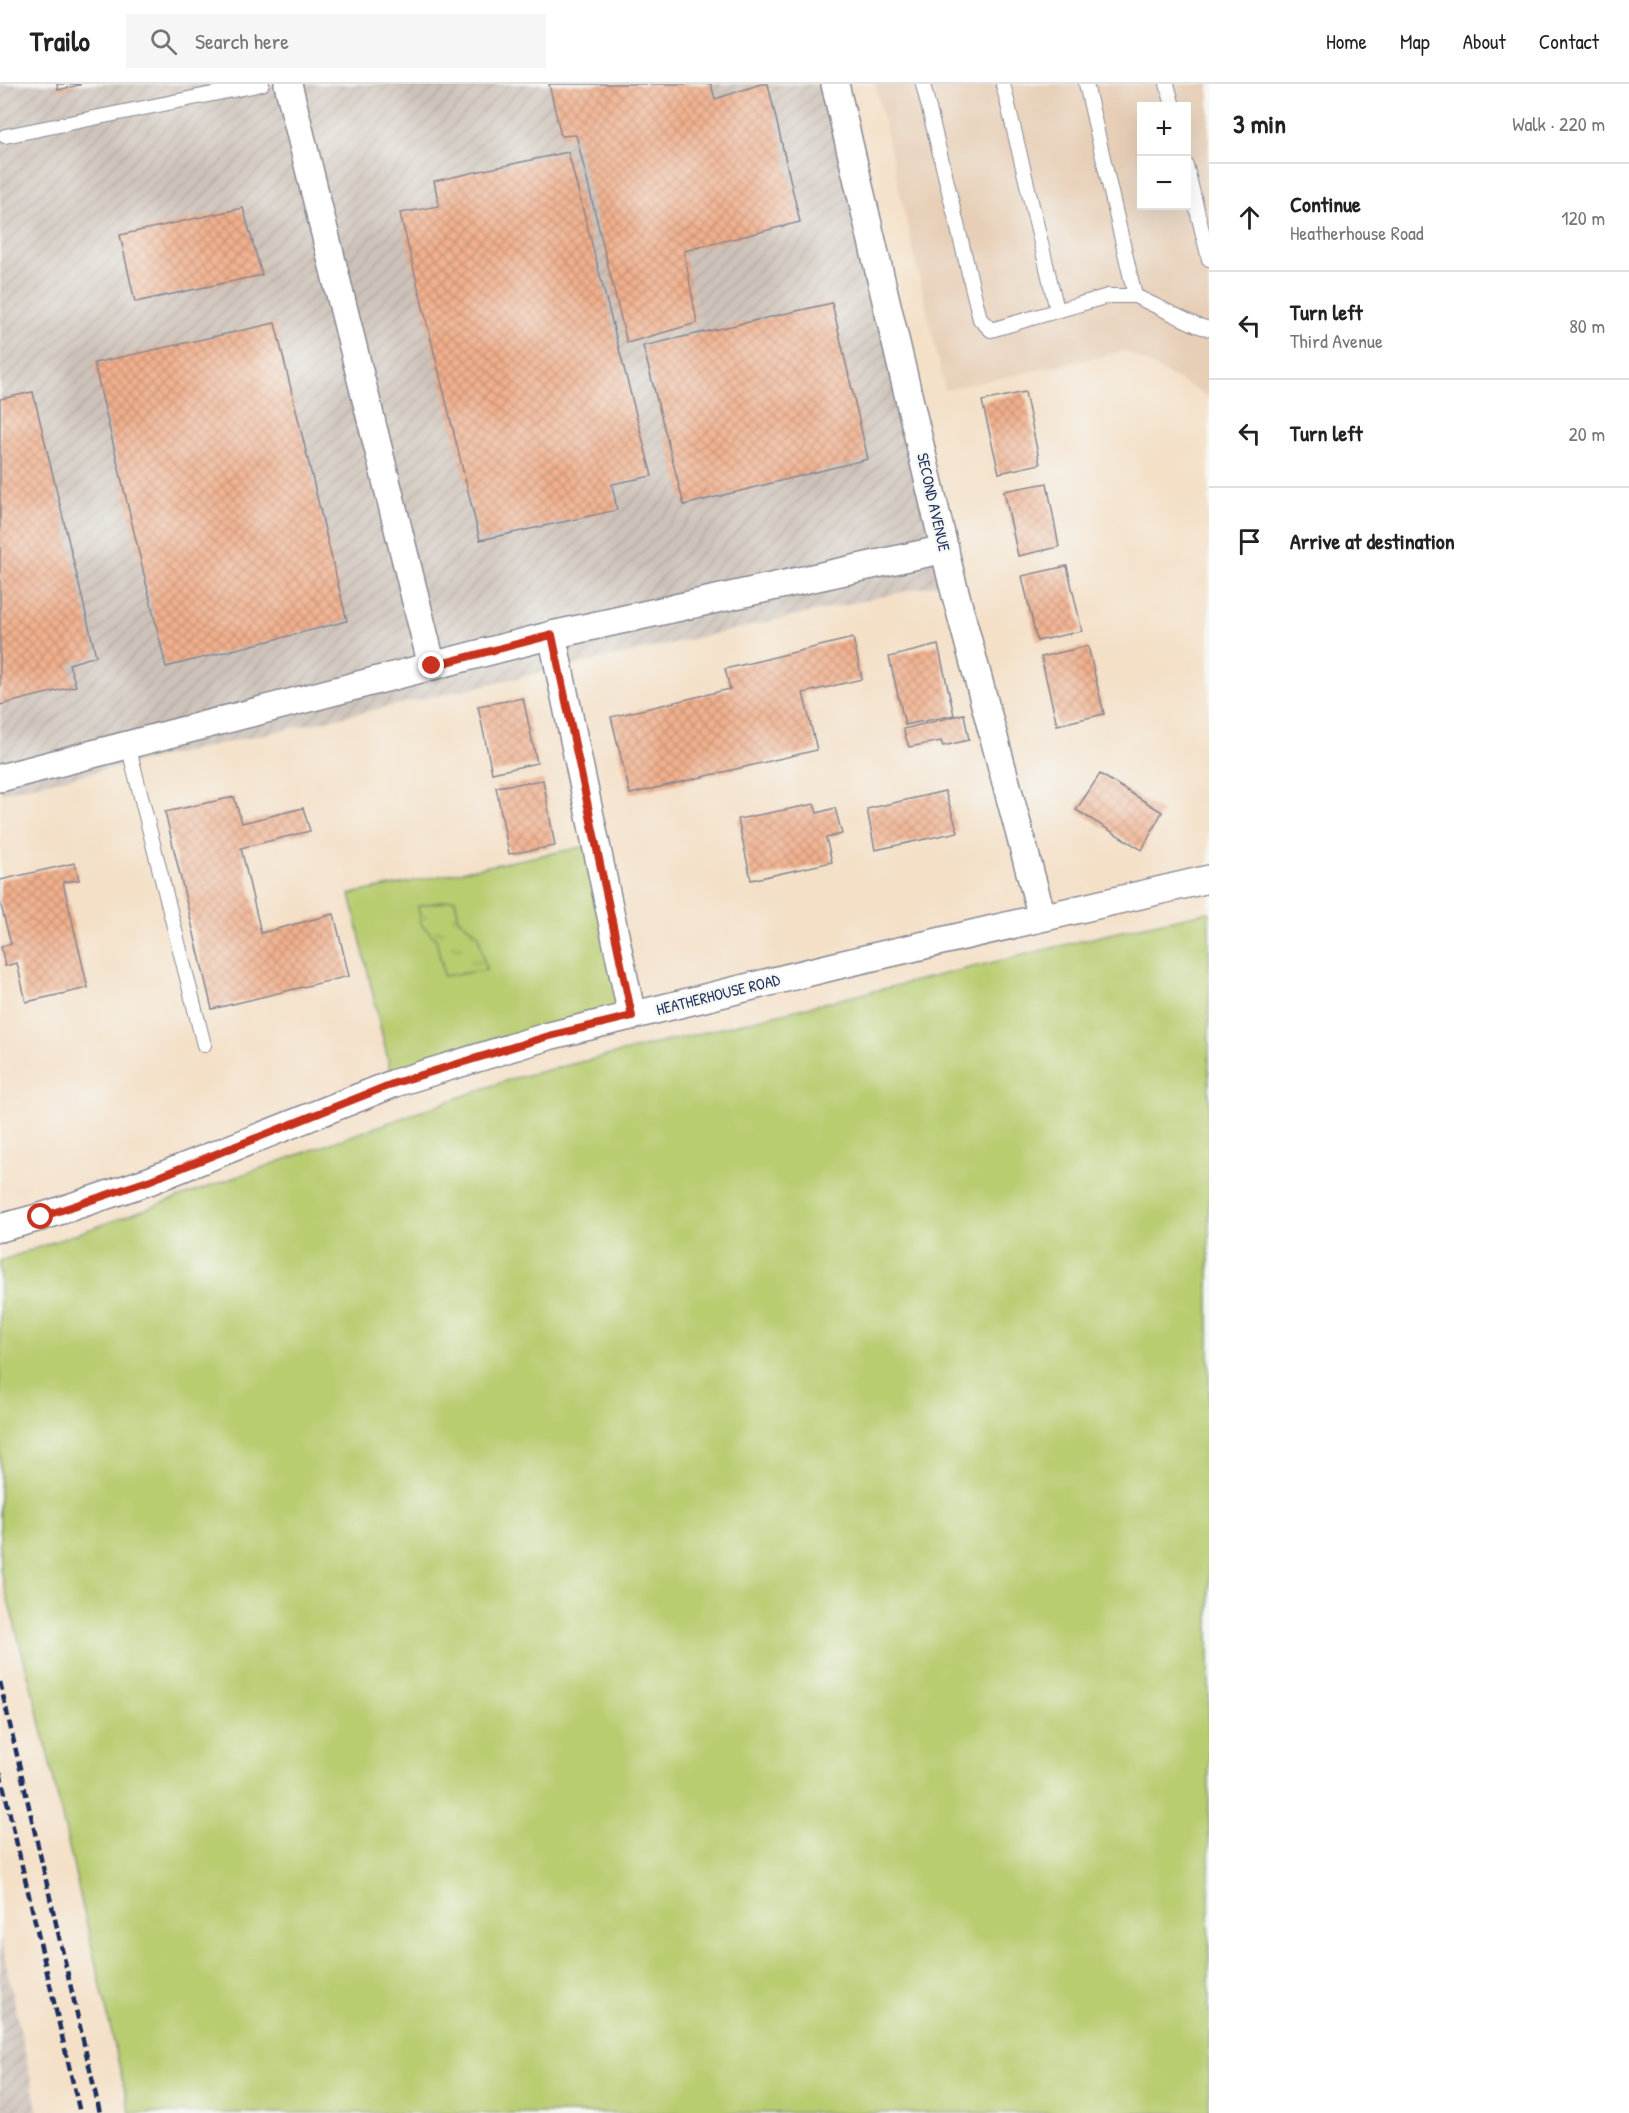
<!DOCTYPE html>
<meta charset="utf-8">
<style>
:root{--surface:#fff;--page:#f6f6f6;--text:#222;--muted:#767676;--line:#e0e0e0}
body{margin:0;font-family:"Patrick Hand",sans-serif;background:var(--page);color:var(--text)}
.controls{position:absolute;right:18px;top:18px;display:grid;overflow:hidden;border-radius:0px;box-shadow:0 6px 24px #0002}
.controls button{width:54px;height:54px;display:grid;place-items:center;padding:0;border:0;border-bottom:2px solid var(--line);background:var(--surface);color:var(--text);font:30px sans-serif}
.stop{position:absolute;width:18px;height:18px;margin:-14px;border:4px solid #c8321e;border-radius:50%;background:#fff}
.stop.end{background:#c8321e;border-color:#fff;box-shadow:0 2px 6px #0008}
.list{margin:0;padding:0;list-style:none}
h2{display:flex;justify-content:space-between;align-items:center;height:78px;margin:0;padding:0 24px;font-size:26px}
h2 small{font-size:20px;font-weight:400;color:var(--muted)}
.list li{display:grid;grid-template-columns:39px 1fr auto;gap:18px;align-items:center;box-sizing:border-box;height:108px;padding:0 24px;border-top:2px solid var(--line)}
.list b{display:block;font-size:22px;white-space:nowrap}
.list p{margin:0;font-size:20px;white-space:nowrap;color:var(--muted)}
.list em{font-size:20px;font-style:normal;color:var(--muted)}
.icon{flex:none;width:33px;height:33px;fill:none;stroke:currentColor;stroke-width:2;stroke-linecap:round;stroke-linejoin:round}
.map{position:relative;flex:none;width:1209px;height:2029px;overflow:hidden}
header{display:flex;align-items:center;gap:36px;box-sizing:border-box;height:84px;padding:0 30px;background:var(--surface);border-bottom:2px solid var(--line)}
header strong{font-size:28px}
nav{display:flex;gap:33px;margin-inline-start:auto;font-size:21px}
.search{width:420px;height:54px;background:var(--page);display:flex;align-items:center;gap:15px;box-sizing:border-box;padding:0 21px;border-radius:0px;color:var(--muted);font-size:22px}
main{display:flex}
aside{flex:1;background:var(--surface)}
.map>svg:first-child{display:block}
.built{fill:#e7cfb7;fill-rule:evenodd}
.industrial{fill:url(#industrial-furrows)}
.grass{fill:#b8cc6f;stroke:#6a7e66;stroke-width:1.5}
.park{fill:url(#park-tufts);stroke:#6a7e66;stroke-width:1.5}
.building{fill:url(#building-cross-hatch)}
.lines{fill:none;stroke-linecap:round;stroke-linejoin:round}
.service-casing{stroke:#888892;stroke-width:16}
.minor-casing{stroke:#888892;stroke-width:30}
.service{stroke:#fff;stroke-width:14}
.minor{stroke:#fff;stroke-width:27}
.rail{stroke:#1b2f5e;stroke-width:4.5;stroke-dasharray:9 4.5;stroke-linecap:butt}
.route{stroke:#c8321e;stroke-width:8}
.labels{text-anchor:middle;stroke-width:4.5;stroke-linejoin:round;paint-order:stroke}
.street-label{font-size:16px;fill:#1b2f5e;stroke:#f6f6f2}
</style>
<header>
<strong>Trailo</strong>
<div class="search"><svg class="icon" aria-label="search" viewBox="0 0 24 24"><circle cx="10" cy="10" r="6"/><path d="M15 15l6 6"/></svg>Search here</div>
<nav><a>Home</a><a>Map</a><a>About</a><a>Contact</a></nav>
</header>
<main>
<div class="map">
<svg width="1209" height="2029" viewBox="0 0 1209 2029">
<defs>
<pattern id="industrial-furrows" width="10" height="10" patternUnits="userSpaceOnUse" patternTransform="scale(1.5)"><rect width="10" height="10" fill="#cdc2b9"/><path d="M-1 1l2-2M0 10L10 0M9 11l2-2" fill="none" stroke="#afa7a1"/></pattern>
<pattern id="park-tufts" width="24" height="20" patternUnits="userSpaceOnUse" patternTransform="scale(1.5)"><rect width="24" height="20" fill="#b8cc6f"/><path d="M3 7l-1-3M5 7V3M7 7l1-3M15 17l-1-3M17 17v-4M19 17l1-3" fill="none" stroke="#95a65e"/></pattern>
<pattern id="building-cross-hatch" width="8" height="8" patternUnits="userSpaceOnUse" patternTransform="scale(1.5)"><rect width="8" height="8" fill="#f2b08d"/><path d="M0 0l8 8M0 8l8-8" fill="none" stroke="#c39076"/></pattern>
</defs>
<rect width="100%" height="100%" fill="#f6f6f2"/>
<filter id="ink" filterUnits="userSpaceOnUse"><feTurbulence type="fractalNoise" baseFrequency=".0167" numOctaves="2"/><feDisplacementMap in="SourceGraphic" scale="12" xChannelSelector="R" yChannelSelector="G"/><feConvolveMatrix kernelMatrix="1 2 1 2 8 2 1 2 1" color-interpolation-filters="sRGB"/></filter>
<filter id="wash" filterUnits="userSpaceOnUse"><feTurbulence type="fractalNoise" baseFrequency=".008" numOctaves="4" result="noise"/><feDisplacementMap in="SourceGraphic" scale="24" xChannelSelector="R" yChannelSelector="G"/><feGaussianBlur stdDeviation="1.35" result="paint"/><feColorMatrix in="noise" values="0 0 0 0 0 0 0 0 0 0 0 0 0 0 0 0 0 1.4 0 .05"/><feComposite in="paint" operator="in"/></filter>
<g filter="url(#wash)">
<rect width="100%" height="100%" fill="#f4e0c7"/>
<path class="built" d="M 875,0 L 1209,0 L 1209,313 L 1125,267 L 945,306 ZM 1142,22 L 1186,22 L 1186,122 L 1142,122 Z"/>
<g class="industrial">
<polygon points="0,0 825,0 952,497 0,709"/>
<polygon points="0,1852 38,2029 0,2029"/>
</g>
<g class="grass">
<polygon points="588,762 624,927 392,994 350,810"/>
<polygon points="1209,828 1209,2029 130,2029 39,1632 0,1486 0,1177 511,995 1122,847"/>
</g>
<polygon class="park" points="455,815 459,835 478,850 486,886 444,892 436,855 421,840 418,822"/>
<g id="blocks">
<g class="building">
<polygon points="57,0 80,0 80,1 58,6"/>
<polygon points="549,0 711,0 715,15 761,0 768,0 800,138 684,167 697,239 627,259 576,51 561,52"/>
<polygon points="568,68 652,392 612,400 617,426 480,456 400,129 439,122 434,97"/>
<polygon points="243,124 262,191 135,218 120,151"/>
<polygon points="832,219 868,375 684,421 643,262"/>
<polygon points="275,239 347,537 166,583 94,279"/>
<polygon points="33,308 96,572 69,580 76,602 0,621 0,315"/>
<polygon points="1025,308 1040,380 999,389 982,317"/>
<polygon points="1047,399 1059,463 1018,472 1004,407"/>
<polygon points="1067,482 1082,547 1037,557 1022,492"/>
<polygon points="853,554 862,595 803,609 817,666 630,710 611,633 730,605 725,585"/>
<polygon points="938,561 954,631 905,641 889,573"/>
<polygon points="1088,562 1104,630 1057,641 1041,573"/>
<polygon points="523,614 537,679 492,689 478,622"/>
<polygon points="964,630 969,656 943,662 941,657 909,663 903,645"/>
<polygon points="1100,690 1162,728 1142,766 1076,726"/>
<polygon points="543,696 555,762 509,770 496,703"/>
<polygon points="945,707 958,748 875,766 867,725"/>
<polygon points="234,713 242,739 303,724 310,747 241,764 261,849 334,830 349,892 212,925 165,728"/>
<polygon points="814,720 817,729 835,724 842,750 826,754 832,778 751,796 738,735"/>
<polygon points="75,779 79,796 63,798 88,904 26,918 17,879 5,882 1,863 11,860 0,818 0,796"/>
</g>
</g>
</g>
<g filter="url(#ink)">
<use href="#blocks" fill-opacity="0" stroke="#888892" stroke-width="1.5"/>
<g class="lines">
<defs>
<g id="service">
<polyline points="923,0 980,235 991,246 1108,212 1135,212 1196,241 1209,245"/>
<polyline points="1003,0 1057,226"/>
<polyline points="1086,0 1135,212"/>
<polyline points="1167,0 1173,22"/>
<polyline points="5,52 262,0"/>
<polyline points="1186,81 1209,175"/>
<polyline points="128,661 204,961"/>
</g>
<g id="minor">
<polyline points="288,0 432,582"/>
<polyline points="835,0 952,497 1042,833"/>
<polyline points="552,551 632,932"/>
<polyline points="0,694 552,551 945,465"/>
<polyline points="0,1144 41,1133 149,1097 395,999 549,952 843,880 1209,795"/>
</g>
</defs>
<use href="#service" class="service-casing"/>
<use href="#minor" class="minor-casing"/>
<use href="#service" class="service"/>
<use href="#minor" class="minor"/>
<g class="rail">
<polyline points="0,1598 100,2029"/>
<polyline points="0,1688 80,2029"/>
</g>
</g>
</g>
<g class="lines" filter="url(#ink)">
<polyline class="route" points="41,1133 148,1097 395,999 549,952 632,932 552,551 432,582"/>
</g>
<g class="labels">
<g class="street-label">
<text transform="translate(934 418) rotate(77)" y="6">SECOND AVENUE</text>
<text transform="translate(718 910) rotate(-14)" y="6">HEATHERHOUSE ROAD</text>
</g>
</g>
</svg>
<div class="controls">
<button>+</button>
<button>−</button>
</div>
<div class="stop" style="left:41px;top:1133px"></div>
<div class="stop end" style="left:432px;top:582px"></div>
</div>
<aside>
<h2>3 min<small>Walk · 220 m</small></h2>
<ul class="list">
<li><svg class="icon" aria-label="ahead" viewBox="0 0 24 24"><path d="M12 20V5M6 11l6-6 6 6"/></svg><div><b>Continue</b><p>Heatherhouse Road</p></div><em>120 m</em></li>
<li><svg class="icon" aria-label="left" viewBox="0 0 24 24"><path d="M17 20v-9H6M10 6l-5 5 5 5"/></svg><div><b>Turn left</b><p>Third Avenue</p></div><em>80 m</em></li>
<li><svg class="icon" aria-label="left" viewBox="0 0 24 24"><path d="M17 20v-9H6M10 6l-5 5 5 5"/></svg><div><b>Turn left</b></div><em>20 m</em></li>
<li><svg class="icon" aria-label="arrive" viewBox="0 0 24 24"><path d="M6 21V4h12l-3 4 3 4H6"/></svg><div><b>Arrive at destination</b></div></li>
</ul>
</aside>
</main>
